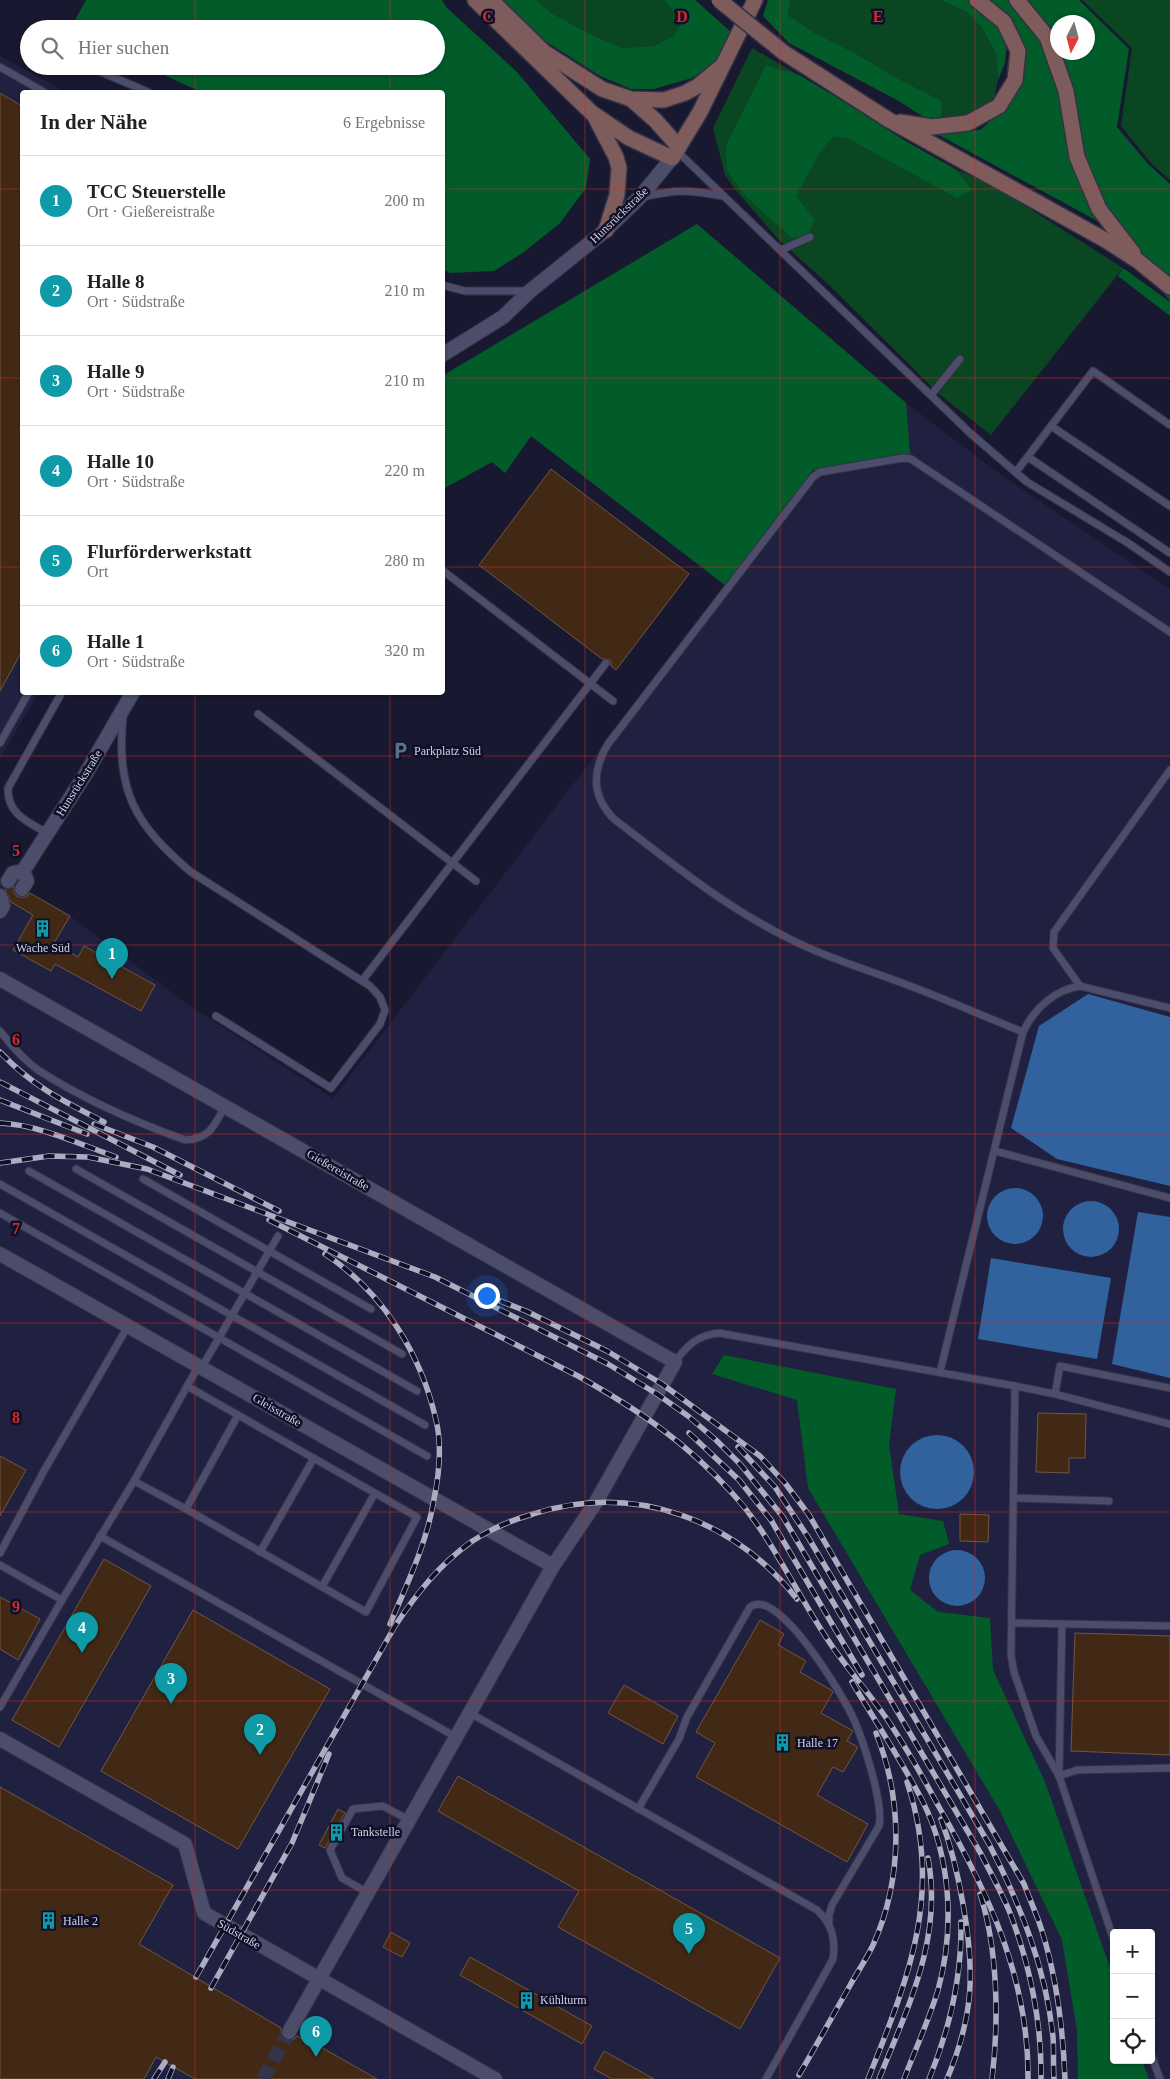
<!DOCTYPE html>
<html lang="de">
<meta charset="utf-8">
<style>
:root{--surface:#fff;--page:#f6f6f6;--text:#222;--muted:#767676;--line:#e0e0e0;--accent:#db2777}
body{margin:0;font-family:Georgia,serif;background:var(--page);color:var(--text)}
.controls{position:absolute;right:15px;bottom:15px;display:grid;overflow:hidden;border-radius:5px;box-shadow:0 1px 4px #0004}
.controls button{width:45px;height:45px;display:grid;place-items:center;padding:0;border:0;border-bottom:1px solid var(--line);background:var(--surface);color:var(--text);font:25px sans-serif}
.compass{position:absolute;left:1050px;top:15px;width:45px;height:45px;border-radius:50%;background:var(--surface);box-shadow:0 1px 4px #0004;rotate:186deg}
.you{position:absolute;left:486px;top:1295px;width:18px;height:18px;margin:-12px;border:4px solid #fff;border-radius:50%;background:#1a73e8;box-shadow:0 0 0 8px #1a73e833}
.badge{display:grid;place-items:center;width:32px;height:32px;border-radius:50%;background:var(--accent);color:#fff;font-size:16px;font-weight:700}
.pin{position:absolute;translate:-50% -41px;filter:drop-shadow(0 1px 2px #0008)}
.pin::after{content:'';position:absolute;top:26px;width:18px;height:15px;background:inherit;clip-path:polygon(0 0,100% 0,50% 100%)}
.list{margin:0;padding:0;list-style:none}
h2{display:flex;justify-content:space-between;align-items:center;height:65px;margin:0;padding:0 20px;font-size:21px}
h2 small{font-size:16px;font-weight:400;color:var(--muted)}
.list li{display:grid;grid-template-columns:32px 1fr auto;gap:15px;align-items:center;box-sizing:border-box;height:90px;padding:0 20px;border-top:1px solid var(--line)}
.list b{display:block;font-size:19px;white-space:nowrap}
.list p{margin:0;font-size:16px;white-space:nowrap;color:var(--muted)}
.list em{font-size:16px;font-style:normal;color:var(--muted)}
.icon{flex:none;width:28px;height:28px;fill:none;stroke:currentColor;stroke-width:2;stroke-linecap:round;stroke-linejoin:round}
.map{position:relative;flex:none;width:1170px;height:2079px;overflow:hidden}
.search{position:absolute;background:var(--surface);box-shadow:0 1px 4px #0004;left:20px;top:20px;width:425px;height:55px;display:flex;align-items:center;gap:12px;box-sizing:border-box;padding:0 18px;border-radius:28px;color:var(--muted);font-size:19px}
.panel{position:absolute;background:var(--surface);box-shadow:0 1px 4px #0004;left:20px;top:90px;width:425px;height:605px;border-radius:5px}
.map>svg:first-child{display:block}
.built{fill:#202140;fill-rule:evenodd}
.green{fill:#0a4621}
.forest{fill:#025c2a;fill-rule:evenodd}
.water{fill:#31629e}
.building{fill:#422916;stroke:#715641}
.lines{fill:none;stroke-linecap:round;stroke-linejoin:round}
.street-tunnel{stroke:#34344c;stroke-width:14;stroke-dasharray:14 7;stroke-linecap:butt}
.lane-casing{stroke:#323145;stroke-width:9}
.street-casing{stroke:#323145;stroke-width:16}
.secondary-casing{stroke:#323145;stroke-width:18}
.lane{stroke:#4b4d6a;stroke-width:7}
.street{stroke:#4b4d6a;stroke-width:14}
.secondary{stroke:#7f5c5c;stroke-width:15}
.rail-casing{stroke:#acadc0;stroke-width:5.5}
.rail{stroke:#0f0f27;stroke-width:4;stroke-dasharray:11;stroke-linecap:butt}
.secondary-bridge-casing{stroke:#323145;stroke-width:18;stroke-linecap:butt}
.secondary-bridge{stroke:#7f5c5c;stroke-width:15}
.grid{fill:none;stroke:#d62828;stroke-width:1;stroke-opacity:0.55}
.labels{text-anchor:middle;stroke-width:5;stroke-linejoin:round;paint-order:stroke}
.street-label{font-size:12px;fill:#d0d2e3;stroke:#0f0f27}
.poi-label{font-size:12px;fill:#d0d2e3;stroke:#0f0f27;text-anchor:start}
.grid-label{font-size:16px;text-anchor:middle;font-weight:bold;fill:#d62828;stroke:#0f0f27;stroke-width:5;stroke-linejoin:round;paint-order:stroke}
</style>
<div class="map">
<svg width="1170" height="2079" viewBox="0 0 1170 2079">
<rect width="100%" height="100%" fill="#181831"/>
<g class="built">
<polygon points="0,56 65,92 22,92 22,692 38,693 0,759"/>
<path d="M 697,224 L 906,403 L 1004,477 L 1170,589 L 1170,2079 L 0,2079 L 0,876 L 70,916 L 190,1006 L 333,1098 L 725,586 L 531,436 L 505,473 L 492,462 L 443,489 L 443,376 ZM 1114,1933 L 1151,1933 L 1151,2060 L 1114,2060 Z"/>
</g>
<g class="green">
<polygon points="536,0 664,0 682,22 674,35 654,46 622,48 588,33 550,13"/>
<polygon points="791,0 940,0 967,12 982,28 996,54 998,80 994,98 980,110 965,117 930,121 942,101 897,78 853,52 813,32 788,15"/>
<polygon points="1082,0 1170,0 1170,180 1150,162 1121,126 1132,48"/>
<polygon points="752,48 841,100 907,142 955,169 991,184 1123,268 991,435 940,395 829,285 778,239 734,188 725,175 713,128"/>
</g>
<g class="forest">
<polygon points="86,0 442,0 446,7 517,72 590,159 586,188 560,223 524,252 494,271 450,273 442,269 442,92 201,92 145,66 436,66 436,29 70,29"/>
<polygon points="503,0 536,0 551,13 588,33 622,48 654,46 674,35 682,22 664,0 695,0 731,32 717,62 692,78 654,89 631,89 600,76 531,32"/>
<polygon points="768,0 791,0 788,15 813,32 853,52 897,78 942,101 941,116 930,121 897,100 789,43 763,16"/>
<polygon points="940,0 968,0 991,17 1007,42 1005,63 998,80 996,54 982,28 967,12"/>
<path d="M 989,0 L 1079,0 L 1129,49 L 1117,127 L 1148,164 L 1170,184 L 1170,301 L 1131,251 L 1103,224 L 937,134 L 980,130 L 1011,103 L 1023,75 L 1020,36 ZM 1058,22 L 1088,22 L 1088,52 L 1058,52 Z"/>
<polygon points="766,65 801,76 841,100 907,142 955,169 972,190 957,198 849,139 833,136 820,152 796,196 815,220 807,235 792,238 746,197 727,171 726,145"/>
<polygon points="697,224 906,403 910,454 813,470 725,585 531,436 505,473 492,462 443,489 442,376"/>
<polygon points="1123,268 1170,302 1170,316 1118,276"/>
<polygon points="724,1355 896,1389 889,1445 899,1514 943,1521 949,1544 920,1555 910,1590 938,1612 990,1618 993,1670 1045,1782 1114,1979 1114,2060 1142,2060 1149,2079 1078,2079 1077,2031 1062,1940 1000,1811 808,1488 797,1400 712,1374"/>
</g>
<g class="water">
<polygon points="1088,994 1170,1017 1170,1186 1057,1159 1011,1128 1039,1026"/>
<circle cx="1015" cy="1216" r="28"/>
<circle cx="1091" cy="1229" r="28"/>
<polygon points="1138,1212 1170,1217 1170,1378 1112,1364"/>
<polygon points="991,1258 1111,1278 1097,1359 978,1339"/>
<circle cx="937" cy="1472" r="37"/>
<circle cx="957" cy="1578" r="28"/>
</g>
<g class="building">
<polygon points="0,93 22,106 22,651 0,691"/>
<polygon points="551,469 689,574 616,670 611,666 611,661 609,659 602,659 479,565"/>
<polygon points="14,887 14,893 18,897 26,897 30,893 70,916 54,943 78,957 84,946 155,985 141,1011 55,964 51,971 13,950 33,915 11,902 5,889"/>
<polygon points="1038,1413 1086,1414 1085,1458 1069,1458 1069,1473 1036,1472"/>
<polygon points="0,1456 26,1470 0,1516"/>
<polygon points="960,1514 989,1515 988,1542 960,1541"/>
<polygon points="104,1559 151,1586 59,1747 12,1720"/>
<polygon points="0,1597 40,1619 18,1660 0,1649"/>
<polygon points="193,1610 330,1689 238,1849 101,1771"/>
<polygon points="760,1620 784,1634 778,1645 806,1661 800,1672 831,1690 833,1692 821,1713 853,1731 847,1741 858,1747 843,1772 833,1767 817,1795 868,1824 847,1862 696,1777 715,1743 696,1732"/>
<polygon points="1075,1633 1170,1636 1170,1755 1071,1751"/>
<polygon points="624,1685 678,1716 663,1744 608,1713"/>
<polygon points="458,1776 780,1958 740,2029 558,1927 579,1891 438,1811"/>
<polygon points="0,1787 173,1885 139,1944 281,2028 281,2036 285,2040 293,2040 297,2036 304,2040 305,2038 377,2079 195,2079 156,2057 144,2079 0,2079"/>
<polygon points="338,1809 345,1813 325,1848 319,1845"/>
<polygon points="391,1932 410,1943 402,1957 383,1947"/>
<polygon points="470,1957 592,2026 582,2044 460,1975"/>
<polygon points="604,2051 654,2079 612,2079 594,2069"/>
</g>
<g class="lines">
<polyline class="street-tunnel" points="263,2079 289,2032"/>
<defs>
<g id="lane">
<polyline points="87,66 148,92"/>
<polyline points="0,67 44,92"/>
<polyline points="677,151 970,433 1027,482 1128,543 1170,572"/>
<path d="M 643,197 C 676,189 690,190 723,196"/>
<polyline points="781,250 810,237"/>
<polyline points="442,285 465,291 527,291"/>
<polyline points="931,395 960,359"/>
<polyline points="1051,426 1170,506"/>
<polyline points="1028,457 1170,553"/>
<polyline points="1016,472 1093,371 1170,425"/>
<polyline points="442,570 613,701"/>
<polyline points="258,714 476,881"/>
<path d="M 123,715 C 116,791 134,824 191,872 L 370,986 L 380,997 L 385,1010 L 380,1024 L 331,1088 L 216,1016"/>
<polyline points="0,743 29,692"/>
<path d="M 47,833 C 28,822 7,814 8,788 L 62,692"/>
<polyline points="362,981 606,663"/>
<polyline points="1080,986 1053,948 1054,932 1170,770"/>
<path d="M 0,1031 C 11,1045 24,1060 38,1070 C 83,1099 135,1122 185,1140 C 210,1139 214,1126 225,1106"/>
<path d="M 1023,1032 C 985,1017 948,1000 910,986 C 869,970 826,958 786,937 C 724,906 670,862 614,819 C 591,796 592,771 608,744 L 813,477 L 820,472 L 903,458 L 911,459 L 1170,632"/>
<polyline points="995,1151 1170,1198"/>
<polyline points="76,1169 402,1354"/>
<polyline points="29,1171 417,1391"/>
<polyline points="143,1179 371,1309"/>
<polyline points="0,1184 425,1425"/>
<polyline points="0,1213 427,1456"/>
<path d="M 675,1362 C 687,1345 698,1335 719,1333 L 1015,1386 L 1055,1394 L 1170,1424"/>
<polyline points="202,1367 278,1236"/>
<path d="M 940,1372 L 1023,1032 C 1034,1009 1054,990 1080,986 L 1170,1008"/>
<polyline points="1015,1386 1011,1655 1014,1672 1036,1736 1059,1776 1114,1941"/>
<polyline points="1055,1394 1060,1366 1170,1388"/>
<polyline points="134,1481 186,1509 366,1612 417,1517 187,1386"/>
<polyline points="1014,1498 1109,1501"/>
<polyline points="186,1509 238,1415"/>
<polyline points="100,1536 456,1737"/>
<polyline points="260,1552 314,1458"/>
<polyline points="0,1553 45,1469 128,1326"/>
<polyline points="0,1565 62,1600"/>
<polyline points="322,1587 375,1493"/>
<polyline points="1012,1623 1170,1626"/>
<polyline points="1062,1624 1059,1776 1077,1770 1170,1768"/>
<polyline points="0,1707 62,1600 134,1481 199,1365"/>
<path d="M 470,1713 L 817,1910 C 832,1924 836,1939 833,1959 L 766,2079"/>
<path d="M 638,1809 L 679,1739 L 687,1717 L 750,1607 C 778,1585 846,1700 855,1722 C 864,1744 884,1804 879,1826 L 832,1905 L 829,1915 L 829,1925"/>
<polyline points="368,1893 342,1878 330,1850 353,1809 383,1806 409,1820"/>
<polyline points="1151,2054 1160,2079"/>
</g>
<g id="street">
<polyline points="442,355 503,317 530,291 606,230 640,197 672,158"/>
<polyline points="23,871 85,775 133,692"/>
<polyline points="8,881 13,873 23,871"/>
<polyline points="22,889 27,881 23,871"/>
<polyline points="0,911 3,906 0,896"/>
<polyline points="0,979 675,1362 596,1502 553,1566 289,2032"/>
<polyline points="0,1254 553,1566"/>
<polyline points="0,1739 185,1844 204,1913 495,2079"/>
</g>
<g id="secondary">
<polyline points="475,0 594,115 616,157 619,168 617,195 606,230"/>
<polyline points="491,0 544,52 602,89 631,99 664,100 685,93 698,86 722,66"/>
<polyline points="1017,0 1047,37 1066,91 1077,157 1099,209 1133,253"/>
<polyline points="783,52 889,120 1107,241 1138,261 1170,287"/>
<polyline points="631,99 655,120 679,147"/>
<polyline points="595,115 629,138 672,158 700,112 755,0"/>
<polyline points="900,122 932,127 968,123 999,106 1015,80 1018,51 1004,22 977,0"/>
</g>
</defs>
<use href="#lane" class="lane-casing"/>
<use href="#street" class="street-casing"/>
<use href="#secondary" class="secondary-casing"/>
<use href="#lane" class="lane"/>
<use href="#street" class="street"/>
<use href="#secondary" class="secondary"/>
<defs>
<g id="rail">
<path d="M 0,1052 C 32,1086 63,1101 104,1122"/>
<polyline points="0,1082 180,1175"/>
<polyline points="0,1100 87,1134"/>
<path d="M 0,1123 C 40,1125 79,1144 116,1157"/>
<polyline points="94,1124 153,1147 279,1211"/>
<path d="M 0,1163 L 49,1156 L 88,1157 L 147,1169 L 435,1277 L 608,1364 L 657,1394 L 688,1416 L 716,1440 L 740,1464 L 783,1517 L 981,1854 C 991,1874 1002,1893 1010,1913 C 1030,1965 1042,2024 1041,2079"/>
<path d="M 269,1220 L 578,1376 C 637,1409 686,1442 732,1493 C 770,1534 793,1587 824,1634 C 844,1666 870,1693 891,1725 C 908,1751 924,1779 939,1807 C 988,1892 1029,1978 1028,2079"/>
<path d="M 325,1254 C 383,1292 421,1354 436,1420 C 442,1445 439,1475 434,1499 C 427,1543 407,1584 390,1624"/>
<path d="M 480,1293 L 526,1311 L 607,1351 L 662,1384 L 760,1456 L 785,1483 L 809,1515 L 1024,1884 C 1030,1900 1037,1915 1042,1931 C 1057,1979 1063,2029 1065,2079"/>
<polyline points="689,1433 739,1480 771,1520 862,1675"/>
<path d="M 738,1447 L 775,1487 L 808,1537 L 989,1844 C 1020,1904 1046,1968 1053,2037 C 1054,2051 1053,2065 1054,2079"/>
<path d="M 852,1682 C 875,1721 901,1760 922,1800 C 951,1857 955,1929 938,1990 C 929,2020 915,2050 904,2079"/>
<path d="M 941,1819 C 951,1846 958,1875 963,1904 C 975,1971 974,2015 947,2079"/>
<path d="M 980,1894 C 998,1949 999,2021 992,2079"/>
<path d="M 196,1977 L 395,1626 C 417,1593 439,1565 471,1542 C 490,1529 512,1520 533,1514 C 633,1482 733,1518 797,1599"/>
<polyline points="211,1988 292,1843 329,1754"/>
<path d="M 799,2075 C 816,2046 832,2017 848,1989 C 856,1974 866,1960 873,1945 C 903,1879 903,1800 876,1733"/>
<polyline points="154,2079 165,2062"/>
<polyline points="168,2079 173,2067"/>
<path d="M 868,2079 C 909,1977 944,1893 907,1782"/>
<path d="M 879,2079 C 908,2006 943,1939 928,1858"/>
<path d="M 929,2079 C 950,2028 962,1978 961,1922"/>
</g>
</defs>
<use href="#rail" class="rail-casing"/>
<use href="#rail" class="rail"/>
<defs>
<polyline id="secondary-bridge" points="719,0 783,52"/>
</defs>
<use href="#secondary-bridge" class="secondary-bridge-casing"/>
<use href="#secondary-bridge" class="secondary-bridge"/>
</g>
<path class="grid" d="M 195,0 L 195,29M 390,0 L 390,29M 585,0 L 585,2079M 780,0 L 780,2079M 975,0 L 975,2079M 195,66 L 195,92M 390,66 L 390,92M 0,189 L 22,189M 442,189 L 1170,189M 0,378 L 22,378M 442,378 L 1170,378M 0,567 L 22,567M 442,567 L 1170,567M 195,692 L 195,2079M 390,692 L 390,2079M 0,756 L 1170,756M 0,945 L 1170,945M 0,1134 L 1170,1134M 0,1323 L 1170,1323M 0,1512 L 1170,1512M 0,1701 L 1170,1701M 0,1890 L 1170,1890"/>
<defs>
<symbol id="parking-bare" viewBox="-9 -9 18 18"><path d="M-3.5-5.5H1a3.5 3.5 0 0 1 0 7H-1V5.5H-3.5ZM-1-3.4V-.6H.8a1.4 1.4 0 0 0 0-2.8Z" fill="#5c6f8a" stroke="#0f0f27" stroke-width="2.5" paint-order="stroke"/></symbol>
<symbol id="building-bare" viewBox="-9 -9 18 18"><path d="M-4-6H4V6H1V3H-1V6H-4ZM-2.5-4.3h1.7v1.8h-1.7ZM.8-4.3h1.7v1.8H.8ZM-2.5-1h1.7V.8h-1.7ZM.8-1h1.7V.8H.8Z" fill="#0f9aa8" stroke="#0f0f27" stroke-width="2.5" paint-order="stroke"/></symbol>
</defs>
<g fill-rule="evenodd">
<use href="#parking-bare" x="388" y="738" width="25" height="25"/>
<use href="#building-bare" x="30" y="916" width="25" height="25"/>
<use href="#building-bare" x="770" y="1730" width="25" height="25"/>
<use href="#building-bare" x="324" y="1820" width="25" height="25"/>
<use href="#building-bare" x="36" y="1908" width="25" height="25"/>
<use href="#building-bare" x="514" y="1988" width="25" height="25"/>
</g>
<g class="labels">
<g class="street-label">
<text transform="translate(619 215) rotate(-44)" y="4">Hunsrückstraße</text>
<text transform="translate(79 783) rotate(-58)" y="4">Hunsrückstraße</text>
<text transform="translate(338 1170) rotate(30)" y="4">Gießereistraße</text>
<text transform="translate(277 1410) rotate(30)" y="4">Gleisstraße</text>
<text transform="translate(239 1934) rotate(30)" y="4">Südstraße</text>
</g>
<g class="poi-label">
<text x="414" y="755">Parkplatz Süd</text>
<text x="43" y="952" text-anchor="middle">Wache Süd</text>
<text x="797" y="1747">Halle 17</text>
<text x="351" y="1836">Tankstelle</text>
<text x="63" y="1925">Halle 2</text>
<text x="540" y="2004">Kühlturm</text>
</g>
</g>
<g class="grid-label">
<text x="488" y="22">C</text>
<text x="682" y="22">D</text>
<text x="878" y="22">E</text>
<text x="16" y="856">5</text>
<text x="16" y="1045">6</text>
<text x="16" y="1234">7</text>
<text x="16" y="1423">8</text>
<text x="16" y="1612">9</text>
</g>
</svg>
<div class="controls">
<button>+</button>
<button>−</button>
<button><svg class="icon" aria-label="locate" viewBox="0 0 24 24"><circle cx="12" cy="12" r="6"/><path d="M12 2v4M12 18v4M2 12h4M18 12h4"/></svg></button>
</div>
<svg class="compass" viewBox="-18 -18 36 36"><path d="M0-13l5 13h-10z" fill="#e53935"/><path d="M0 13l5-13h-10z" fill="#767676"/></svg>
<div class="you"></div>
<div class="pin badge" style="left:112px;top:979px;background:#0f9aa8">1</div>
<div class="pin badge" style="left:260px;top:1755px;background:#0f9aa8">2</div>
<div class="pin badge" style="left:171px;top:1704px;background:#0f9aa8">3</div>
<div class="pin badge" style="left:82px;top:1653px;background:#0f9aa8">4</div>
<div class="pin badge" style="left:689px;top:1954px;background:#0f9aa8">5</div>
<div class="pin badge" style="left:316px;top:2057px;background:#0f9aa8">6</div>
<div class="search"><svg class="icon" aria-label="search" viewBox="0 0 24 24"><circle cx="10" cy="10" r="6"/><path d="M15 15l6 6"/></svg>Hier suchen</div>
<section class="panel">
<h2>In der Nähe<small>6 Ergebnisse</small></h2>
<ul class="list">
<li><span class="badge" style="background:#0f9aa8">1</span><div><b>TCC Steuerstelle</b><p>Ort · Gießereistraße</p></div><em>200 m</em></li>
<li><span class="badge" style="background:#0f9aa8">2</span><div><b>Halle 8</b><p>Ort · Südstraße</p></div><em>210 m</em></li>
<li><span class="badge" style="background:#0f9aa8">3</span><div><b>Halle 9</b><p>Ort · Südstraße</p></div><em>210 m</em></li>
<li><span class="badge" style="background:#0f9aa8">4</span><div><b>Halle 10</b><p>Ort · Südstraße</p></div><em>220 m</em></li>
<li><span class="badge" style="background:#0f9aa8">5</span><div><b>Flurförderwerkstatt</b><p>Ort</p></div><em>280 m</em></li>
<li><span class="badge" style="background:#0f9aa8">6</span><div><b>Halle 1</b><p>Ort · Südstraße</p></div><em>320 m</em></li>
</ul>
</section>
</div>
